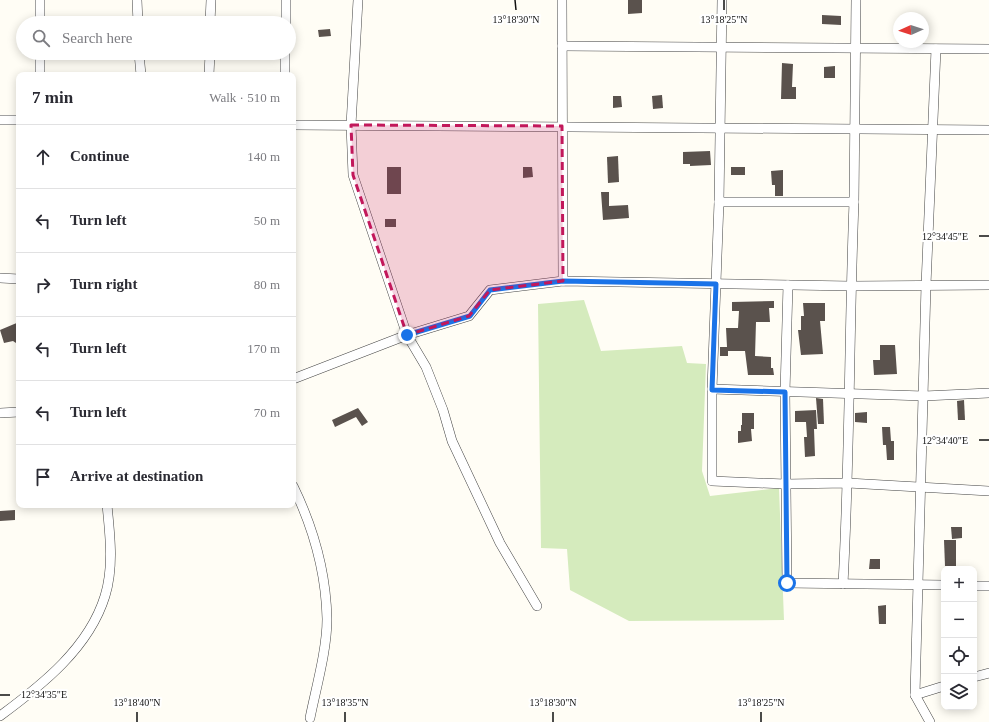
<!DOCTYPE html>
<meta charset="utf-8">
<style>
:root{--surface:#fff;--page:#f7f7f7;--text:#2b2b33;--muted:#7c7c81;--line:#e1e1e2}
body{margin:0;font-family:Georgia,serif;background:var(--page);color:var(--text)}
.controls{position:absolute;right:12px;bottom:12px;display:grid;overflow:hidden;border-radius:8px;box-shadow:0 2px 10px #0003}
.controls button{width:36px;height:36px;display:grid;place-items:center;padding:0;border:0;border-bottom:1px solid var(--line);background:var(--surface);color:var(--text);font:20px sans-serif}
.compass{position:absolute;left:893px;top:12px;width:36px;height:36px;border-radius:50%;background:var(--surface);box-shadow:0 2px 10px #0003;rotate:267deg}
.stop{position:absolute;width:12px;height:12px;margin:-9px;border:3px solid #1a73e8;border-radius:50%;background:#fff}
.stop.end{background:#1a73e8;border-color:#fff;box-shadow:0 1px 4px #0008}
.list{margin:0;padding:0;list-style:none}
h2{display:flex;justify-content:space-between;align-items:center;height:52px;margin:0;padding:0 16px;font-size:17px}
h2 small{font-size:13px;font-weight:400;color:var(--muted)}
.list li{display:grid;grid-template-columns:26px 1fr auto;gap:12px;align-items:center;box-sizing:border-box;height:64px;padding:0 16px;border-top:1px solid var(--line)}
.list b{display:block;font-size:15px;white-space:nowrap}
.list em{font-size:13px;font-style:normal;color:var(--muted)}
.icon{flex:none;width:22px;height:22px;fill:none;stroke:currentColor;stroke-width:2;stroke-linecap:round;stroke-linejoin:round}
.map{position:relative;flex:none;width:989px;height:722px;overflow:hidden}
.search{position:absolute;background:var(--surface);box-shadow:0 2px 10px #0003;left:16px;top:16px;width:280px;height:44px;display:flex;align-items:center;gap:10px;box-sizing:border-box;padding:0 14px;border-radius:22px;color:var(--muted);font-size:15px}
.panel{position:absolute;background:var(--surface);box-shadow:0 2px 10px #0003;left:16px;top:72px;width:280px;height:436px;border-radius:8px}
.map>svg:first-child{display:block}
.green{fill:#d5ebbd}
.building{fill:#5a524d}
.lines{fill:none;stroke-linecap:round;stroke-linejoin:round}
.minor-casing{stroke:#444;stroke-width:10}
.minor{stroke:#fff;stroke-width:9}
.route{stroke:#1a73e8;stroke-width:5}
.marked{fill:#c2185b;fill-opacity:0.2;stroke:#c2185b;stroke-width:3;stroke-dasharray:8 5;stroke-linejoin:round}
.ticks{fill:none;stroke:#111;stroke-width:1.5}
.ticks-label{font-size:10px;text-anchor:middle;fill:#111;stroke:#fff;stroke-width:4;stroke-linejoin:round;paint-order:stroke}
</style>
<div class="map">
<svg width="989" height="722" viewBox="0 0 989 722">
<rect width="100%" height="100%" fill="#fffdf5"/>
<polygon class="green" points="584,300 601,351 682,346 687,363 706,364 702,471 710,496 779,488 784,620 629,621 570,590 567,549 541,548 538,304"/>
<g class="building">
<polygon points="628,0 642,0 642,13 628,14"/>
<polygon points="822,15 841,16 841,25 822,24"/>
<polygon points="330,29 331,36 319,37 318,30"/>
<polygon points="782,63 793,64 792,87 796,87 796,99 781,99"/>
<polygon points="835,66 835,78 824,78 824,67"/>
<polygon points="662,95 663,108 653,109 652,96"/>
<polygon points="613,96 621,96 622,107 613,108"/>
<polygon points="710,151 711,165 690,166 690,164 683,164 683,152"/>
<polygon points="618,156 619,182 608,183 607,157"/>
<rect x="387" y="167" width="14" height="27"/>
<polygon points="523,167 532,167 533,177 523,178"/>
<rect x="731" y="167" width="14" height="8"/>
<polygon points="783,170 783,196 775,196 775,185 772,185 771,171"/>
<polygon points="601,192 609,192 609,206 628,205 629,218 603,220"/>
<rect x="385" y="219" width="11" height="8"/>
<polygon points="774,301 774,308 769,308 770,322 756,322 755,356 771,357 771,368 773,368 774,375 748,375 745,351 728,351 728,356 720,356 720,347 727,347 726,328 738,328 739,311 732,311 732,302"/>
<polygon points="803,303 825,303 825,321 820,321 823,354 801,355 798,330 801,330 801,316 804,316"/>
<polygon points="19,322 19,345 13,341 4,343 0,330"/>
<polygon points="880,345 895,345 897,374 874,375 873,360 880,360"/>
<polygon points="816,398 823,399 824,424 818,424"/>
<polygon points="964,400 965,420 958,420 957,401"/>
<polygon points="358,408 368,422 362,426 356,417 335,427 332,420"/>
<polygon points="816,410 817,429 814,429 815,456 805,457 804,437 807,437 806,422 795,422 795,411"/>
<polygon points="867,412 867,423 855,422 855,413"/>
<polygon points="742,413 754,413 754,429 751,429 752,441 738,443 738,431 741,431 741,425 742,425"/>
<polygon points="882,427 890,427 891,441 894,441 894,460 887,460 886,445 883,445"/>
<polygon points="15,510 15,520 0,521 0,511"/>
<polygon points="951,527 962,527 962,538 952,539"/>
<polygon points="944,540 956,540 956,566 945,566"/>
<polygon points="870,559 880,559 880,569 869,569"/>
<polygon points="886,605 886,624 879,624 878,606"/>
</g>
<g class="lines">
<defs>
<g id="minor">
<polyline points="137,0 138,23"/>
<polyline points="358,0 351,125 353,175 407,335 426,367 443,410 452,441 500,543 537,606"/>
<polyline points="562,0 563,281"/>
<polyline points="722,0 719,202 712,389 712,481 785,484 848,483 989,491"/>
<polyline points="40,23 40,0"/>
<polyline points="210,23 211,0"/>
<polyline points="286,23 286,0"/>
<polyline points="562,46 989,49"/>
<polyline points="139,53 141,75"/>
<polyline points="40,75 40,53"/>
<polyline points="209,75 210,53"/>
<polyline points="285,75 285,53"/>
<polyline points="0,120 19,120"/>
<polyline points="293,125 989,130"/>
<path d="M 719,202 L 854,202 C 849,329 850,457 843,584"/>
<polyline points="854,202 856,0"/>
<polyline points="0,278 19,279"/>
<polyline points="788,285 785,392 787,583 944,585"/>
<polyline points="293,379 407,335 469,316 490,290 563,281 851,286 989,285"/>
<polyline points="712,389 924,396 989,393"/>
<polyline points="0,413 19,412"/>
<path d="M 293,486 C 313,527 326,572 327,619 C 327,650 316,688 310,718"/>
<polyline points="974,586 989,586"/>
<polyline points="974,677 989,673"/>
<polyline points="915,695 926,285 936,49"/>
<path d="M 0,716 C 42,685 89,648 105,596 C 114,567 110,535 107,505"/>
<polyline points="930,722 915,695 944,686"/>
</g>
</defs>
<use href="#minor" class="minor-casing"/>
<use href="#minor" class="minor"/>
</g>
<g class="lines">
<polyline class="route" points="407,335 470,316 490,290 563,281 716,284 712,390 785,392 787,583"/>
</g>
<path class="marked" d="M 351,125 L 562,126 L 563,281 L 490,290 L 469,316 L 407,335 L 353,175 Z"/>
<path class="ticks" d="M 515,0 L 516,10M 724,0 L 724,10M 979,236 L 989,236M 979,440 L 989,440M 0,695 L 10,695M 137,712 L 137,722M 345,712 L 345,722M 553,712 L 553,722M 761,712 L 761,722"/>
<g class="ticks-label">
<text x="516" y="23">13°18'30"N</text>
<text x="724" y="23">13°18'25"N</text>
<text x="945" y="240">12°34'45"E</text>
<text x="945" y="444">12°34'40"E</text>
<text x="44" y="698">12°34'35"E</text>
<text x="137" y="706">13°18'40"N</text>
<text x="345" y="706">13°18'35"N</text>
<text x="553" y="706">13°18'30"N</text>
<text x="761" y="706">13°18'25"N</text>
</g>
</svg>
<div class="controls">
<button>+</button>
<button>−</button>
<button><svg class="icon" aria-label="locate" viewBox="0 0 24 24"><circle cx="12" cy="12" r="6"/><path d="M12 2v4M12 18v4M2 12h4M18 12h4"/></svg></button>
<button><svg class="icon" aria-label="layers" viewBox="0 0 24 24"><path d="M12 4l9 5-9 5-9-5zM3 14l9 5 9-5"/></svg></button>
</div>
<svg class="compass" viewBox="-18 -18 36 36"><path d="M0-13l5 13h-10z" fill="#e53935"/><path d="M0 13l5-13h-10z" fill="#7c7c81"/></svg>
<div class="stop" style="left:787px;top:583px"></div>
<div class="stop end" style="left:407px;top:335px"></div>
<div class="search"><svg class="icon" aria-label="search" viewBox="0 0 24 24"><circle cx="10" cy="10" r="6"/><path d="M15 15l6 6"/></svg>Search here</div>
<section class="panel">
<h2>7 min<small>Walk · 510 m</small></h2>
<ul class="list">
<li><svg class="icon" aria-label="ahead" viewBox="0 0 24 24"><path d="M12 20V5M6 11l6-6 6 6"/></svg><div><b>Continue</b></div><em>140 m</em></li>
<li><svg class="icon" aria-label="left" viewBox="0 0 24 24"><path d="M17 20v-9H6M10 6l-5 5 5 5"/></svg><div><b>Turn left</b></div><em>50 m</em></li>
<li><svg class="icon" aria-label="right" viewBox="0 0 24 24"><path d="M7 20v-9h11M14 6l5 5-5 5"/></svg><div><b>Turn right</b></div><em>80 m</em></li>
<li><svg class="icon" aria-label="left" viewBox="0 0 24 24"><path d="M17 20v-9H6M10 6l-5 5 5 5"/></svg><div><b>Turn left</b></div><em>170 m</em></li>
<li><svg class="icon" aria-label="left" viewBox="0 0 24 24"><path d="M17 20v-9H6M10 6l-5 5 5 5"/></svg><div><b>Turn left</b></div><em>70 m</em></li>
<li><svg class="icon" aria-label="arrive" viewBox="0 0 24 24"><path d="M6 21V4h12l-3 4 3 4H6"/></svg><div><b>Arrive at destination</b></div></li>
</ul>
</section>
</div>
